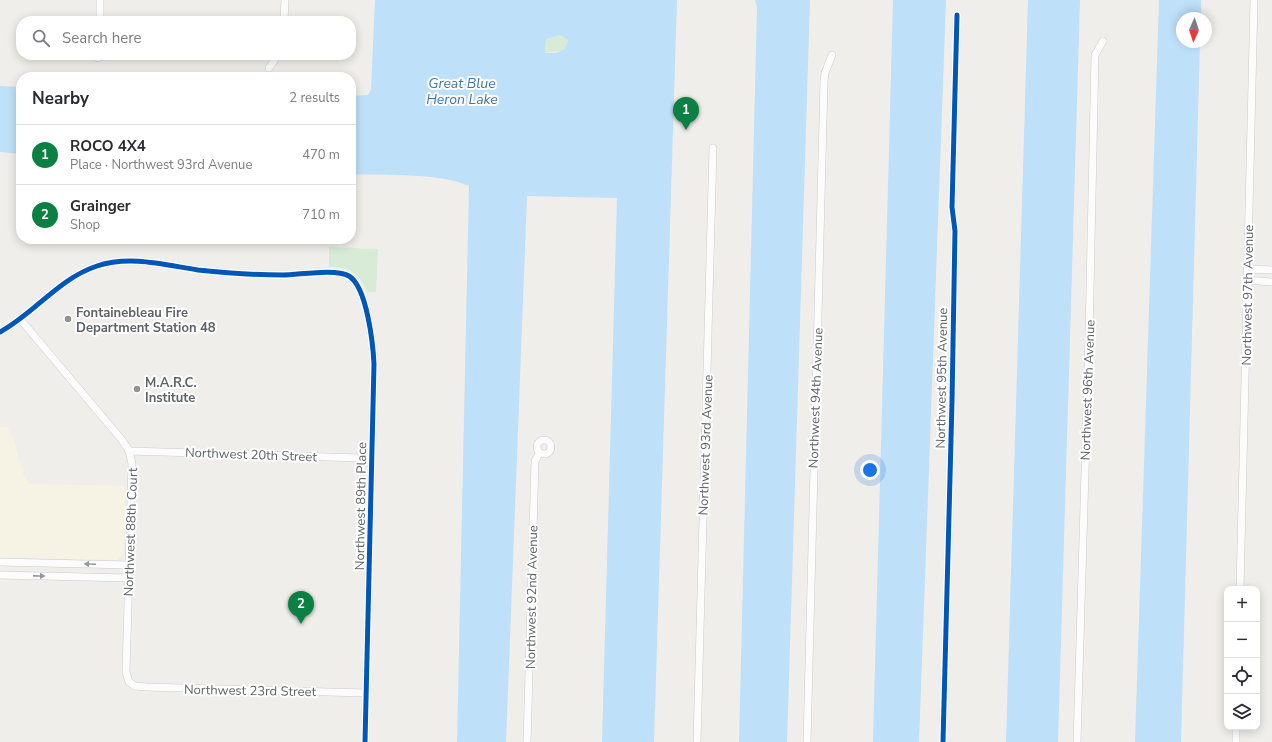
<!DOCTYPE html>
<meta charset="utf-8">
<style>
:root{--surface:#fff;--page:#f7f7f7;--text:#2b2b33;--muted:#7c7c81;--line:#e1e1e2;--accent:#0b8043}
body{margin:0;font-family:"Nunito Sans",sans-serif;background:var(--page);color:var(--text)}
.controls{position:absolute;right:12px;bottom:12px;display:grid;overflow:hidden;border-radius:8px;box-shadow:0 2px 10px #0003}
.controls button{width:36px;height:36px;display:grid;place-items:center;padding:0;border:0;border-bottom:1px solid var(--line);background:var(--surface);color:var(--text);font:20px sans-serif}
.compass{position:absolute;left:1176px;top:12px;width:36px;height:36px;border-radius:50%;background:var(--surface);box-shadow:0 2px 10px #0003;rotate:183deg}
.you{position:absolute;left:870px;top:470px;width:14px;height:14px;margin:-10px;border:3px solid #fff;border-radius:50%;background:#1a73e8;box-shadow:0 0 0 6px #1a73e833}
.badge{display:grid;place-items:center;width:26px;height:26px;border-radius:50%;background:var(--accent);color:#fff;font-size:13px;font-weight:700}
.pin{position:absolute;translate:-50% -33px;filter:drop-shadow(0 1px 2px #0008)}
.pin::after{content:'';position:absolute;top:21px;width:14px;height:12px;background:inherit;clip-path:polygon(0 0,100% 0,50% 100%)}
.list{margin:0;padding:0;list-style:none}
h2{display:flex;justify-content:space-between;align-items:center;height:52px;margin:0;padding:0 16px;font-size:17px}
h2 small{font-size:13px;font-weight:400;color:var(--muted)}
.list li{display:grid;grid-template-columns:26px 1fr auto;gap:12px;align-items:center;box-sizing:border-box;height:60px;padding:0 16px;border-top:1px solid var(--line)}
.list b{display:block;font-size:15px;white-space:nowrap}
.list p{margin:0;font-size:13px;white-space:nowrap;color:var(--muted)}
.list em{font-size:13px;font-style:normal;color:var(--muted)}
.icon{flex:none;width:22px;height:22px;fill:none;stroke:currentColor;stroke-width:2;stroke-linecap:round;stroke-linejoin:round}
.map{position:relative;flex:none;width:1272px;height:742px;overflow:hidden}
.search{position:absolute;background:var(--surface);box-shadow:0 2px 10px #0003;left:16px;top:16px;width:340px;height:44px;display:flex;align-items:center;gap:10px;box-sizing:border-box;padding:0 14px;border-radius:16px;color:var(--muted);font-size:15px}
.panel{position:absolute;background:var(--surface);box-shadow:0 2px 10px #0003;left:16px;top:72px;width:340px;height:172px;border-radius:16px}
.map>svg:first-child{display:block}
.commercial{fill:#f7f3e4}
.green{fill:#d8ebd6}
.water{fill:#bfe0f9;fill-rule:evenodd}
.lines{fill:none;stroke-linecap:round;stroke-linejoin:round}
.minor-casing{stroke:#cbcccc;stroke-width:8}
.minor{stroke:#fdfcfc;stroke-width:7}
.cycleway-casing{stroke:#fff;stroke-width:8}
.cycleway{stroke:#0057b8;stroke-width:5}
.oneway{fill:#96999c}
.poi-dot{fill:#919496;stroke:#fff;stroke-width:1.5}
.labels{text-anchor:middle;stroke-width:4;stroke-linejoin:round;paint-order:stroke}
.street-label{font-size:13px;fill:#5f6368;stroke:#fff}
.poi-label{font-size:13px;font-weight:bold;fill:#5f6368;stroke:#fff;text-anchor:start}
.water-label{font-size:14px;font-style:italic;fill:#4174aa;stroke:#fff}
</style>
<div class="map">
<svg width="1272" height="742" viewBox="0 0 1272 742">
<rect width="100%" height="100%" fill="#efeeea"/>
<polygon class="commercial" points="0,427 7,427 14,441 24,477 29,484 125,486 123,552 121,557 117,560 0,557"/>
<g class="green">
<polygon points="560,35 568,40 565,50 545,53 546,39"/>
<path d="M 329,247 L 378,249 L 376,292 L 367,292 C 360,273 348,266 329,267 Z"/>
</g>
<g class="water">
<path d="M 375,0 L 677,0 L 654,742 L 602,742 L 617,198 L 527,196 L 506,742 L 457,742 L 469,186 C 436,172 387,176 351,174 L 351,96 L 368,95 L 371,90 ZM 560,35 L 568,40 L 565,49 L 555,53 L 545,53 L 546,39 Z"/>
<polygon points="755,0 810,0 787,742 739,742 757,7"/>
<polygon points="893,0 946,0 919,742 873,742"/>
<polygon points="1028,0 1080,0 1058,742 1006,742"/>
<polygon points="1159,0 1201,0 1201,18 1182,18 1182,42 1200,42 1181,742 1135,742"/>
<polygon points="0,86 21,87 21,154 0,152"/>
</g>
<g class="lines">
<defs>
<g id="minor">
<polyline points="100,21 100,0"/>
<polyline points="284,21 285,0"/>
<polyline points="98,58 98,55"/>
<polyline points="269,68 278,55"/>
<polyline points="1247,269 1272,270"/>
<polyline points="1247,280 1272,282"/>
<polyline points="20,319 122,440 129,451 132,464 126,672 129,682 135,686 146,687 366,693"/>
<path d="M 0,332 C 35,313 58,279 97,266 C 130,255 165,265 198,270 C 226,273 254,275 283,275 C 299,275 335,268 349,276 C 367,287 373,344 374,364 L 365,742"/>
<circle cx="544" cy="447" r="7"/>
<polyline points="129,451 361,458 372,457"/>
<polyline points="0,562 129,565"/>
<polyline points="0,575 129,578"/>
<polyline points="1240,589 1254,0"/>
<polyline points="527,742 535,461 539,454"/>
<polyline points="697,742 713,148"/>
<polyline points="807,742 824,81 825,73 832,55"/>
<polyline points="943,742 952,402 955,231 952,207 957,15"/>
<polyline points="1077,742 1089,336 1095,55 1103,41"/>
<polyline points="1236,742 1236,727"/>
</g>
</defs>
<use href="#minor" class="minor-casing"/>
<use href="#minor" class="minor"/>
<defs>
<g id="cycleway">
<path d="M 0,332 C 35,313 58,279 97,266 C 130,255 165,265 198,270 C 226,273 254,275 283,275 C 299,275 335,268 349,276 C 367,287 373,344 374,364 L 365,742"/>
<polyline points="943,742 952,402 955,231 952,207 957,15"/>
</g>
</defs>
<use href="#cycleway" class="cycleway-casing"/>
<use href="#cycleway" class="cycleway"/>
</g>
<defs><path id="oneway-solid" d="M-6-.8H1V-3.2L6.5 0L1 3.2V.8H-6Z"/></defs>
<g class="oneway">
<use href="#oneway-solid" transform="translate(90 564) rotate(-178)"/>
<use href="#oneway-solid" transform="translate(39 576) rotate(1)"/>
</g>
<g class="poi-dot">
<circle cx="68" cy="319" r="4"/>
<circle cx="137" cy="389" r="4"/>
</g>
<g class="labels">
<g class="street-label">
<text transform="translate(1247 295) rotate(-89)" y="5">Northwest 97th Avenue</text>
<text transform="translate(941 378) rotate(-89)" y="5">Northwest 95th Avenue</text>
<text transform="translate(1087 390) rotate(-88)" y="5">Northwest 96th Avenue</text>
<text transform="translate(815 398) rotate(-88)" y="5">Northwest 94th Avenue</text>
<text transform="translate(705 445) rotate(-88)" y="5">Northwest 93rd Avenue</text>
<text transform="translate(251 454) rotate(2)" y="5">Northwest 20th Street</text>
<text transform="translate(360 506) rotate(-89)" y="5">Northwest 89th Place</text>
<text transform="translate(130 532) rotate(-88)" y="5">Northwest 88th Court</text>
<text transform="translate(531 597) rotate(-89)" y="5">Northwest 92nd Avenue</text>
<text transform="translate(250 690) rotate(1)" y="5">Northwest 23rd Street</text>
</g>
<g class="poi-label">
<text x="76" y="317">Fontainebleau Fire<tspan x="76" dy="15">Department Station 48</tspan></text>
<text x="145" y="387">M.A.R.C.<tspan x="145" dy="15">Institute</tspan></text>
</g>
<g class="water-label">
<text x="462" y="88">Great Blue<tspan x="462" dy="16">Heron Lake</tspan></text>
</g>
</g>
</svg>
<div class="controls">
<button>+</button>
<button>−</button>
<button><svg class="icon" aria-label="locate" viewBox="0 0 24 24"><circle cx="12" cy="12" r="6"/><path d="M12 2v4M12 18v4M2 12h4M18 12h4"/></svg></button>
<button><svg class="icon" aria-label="layers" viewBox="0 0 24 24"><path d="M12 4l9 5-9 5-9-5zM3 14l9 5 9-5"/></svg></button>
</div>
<svg class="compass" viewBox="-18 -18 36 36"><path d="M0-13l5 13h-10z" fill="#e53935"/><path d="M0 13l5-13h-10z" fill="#7c7c81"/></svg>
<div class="you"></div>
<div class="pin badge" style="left:686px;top:130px">1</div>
<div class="pin badge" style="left:301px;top:624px">2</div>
<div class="search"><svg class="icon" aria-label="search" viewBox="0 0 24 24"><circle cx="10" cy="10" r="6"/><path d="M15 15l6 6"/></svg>Search here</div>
<section class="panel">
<h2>Nearby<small>2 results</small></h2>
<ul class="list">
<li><span class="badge">1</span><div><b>ROCO 4X4</b><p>Place · Northwest 93rd Avenue</p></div><em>470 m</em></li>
<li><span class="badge">2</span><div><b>Grainger</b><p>Shop</p></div><em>710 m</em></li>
</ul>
</section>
</div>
